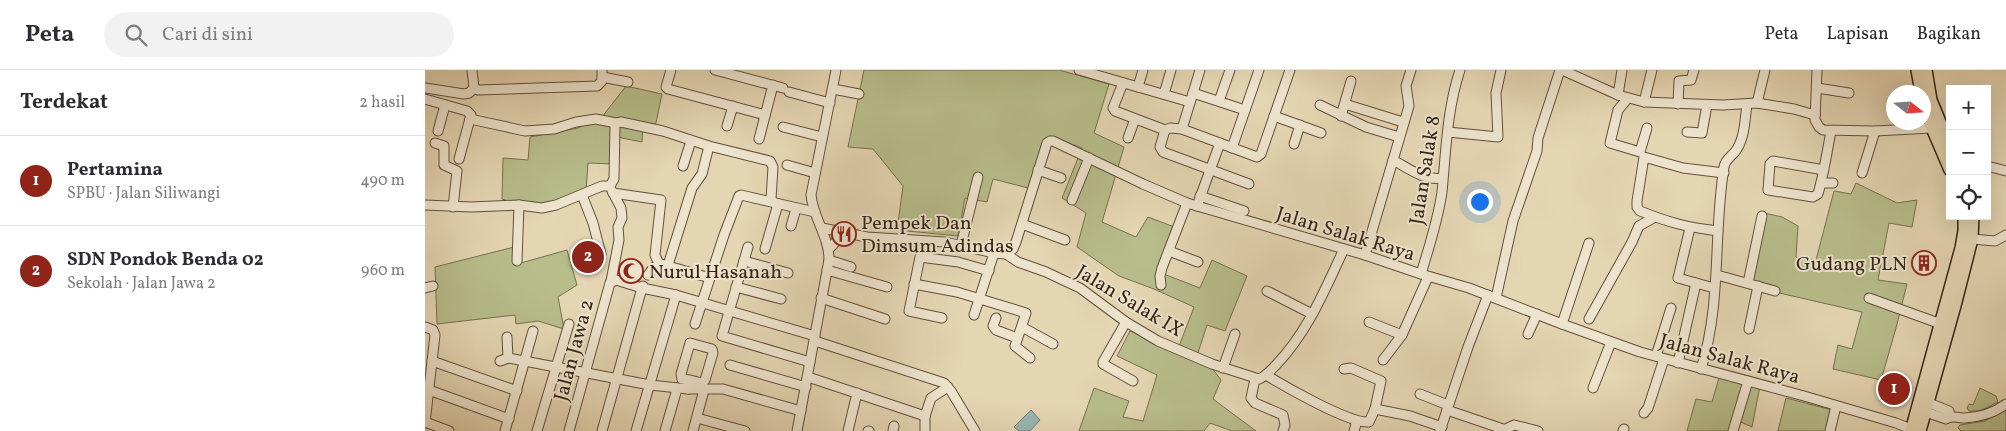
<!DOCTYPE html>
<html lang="id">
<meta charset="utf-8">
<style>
:root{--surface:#fff;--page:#f2f2f3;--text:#2b2b33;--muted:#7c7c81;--line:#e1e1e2;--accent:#8f2418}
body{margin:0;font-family:Vollkorn,serif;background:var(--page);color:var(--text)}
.controls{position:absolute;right:15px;top:15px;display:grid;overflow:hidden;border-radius:0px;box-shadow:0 5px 20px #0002}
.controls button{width:45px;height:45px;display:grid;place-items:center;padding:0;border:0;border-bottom:1px solid var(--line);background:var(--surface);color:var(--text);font:25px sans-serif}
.compass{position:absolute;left:1461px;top:15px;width:45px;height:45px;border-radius:50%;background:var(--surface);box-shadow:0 5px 20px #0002;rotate:107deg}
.you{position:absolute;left:1054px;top:131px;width:18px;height:18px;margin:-12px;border:4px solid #fff;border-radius:50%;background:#1a73e8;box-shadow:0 0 0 8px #1a73e833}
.badge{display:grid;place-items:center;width:32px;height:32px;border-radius:50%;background:var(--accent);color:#fff;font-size:16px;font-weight:700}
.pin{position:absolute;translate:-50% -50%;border:2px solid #fff;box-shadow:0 1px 5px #0006}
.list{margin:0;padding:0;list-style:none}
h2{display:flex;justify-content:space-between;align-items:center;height:65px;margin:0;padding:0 20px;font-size:21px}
h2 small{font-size:16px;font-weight:400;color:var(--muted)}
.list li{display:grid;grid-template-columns:32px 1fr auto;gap:15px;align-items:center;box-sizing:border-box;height:90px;padding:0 20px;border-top:1px solid var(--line)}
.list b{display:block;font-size:19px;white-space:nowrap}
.list p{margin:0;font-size:16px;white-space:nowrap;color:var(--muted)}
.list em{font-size:16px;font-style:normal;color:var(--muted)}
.icon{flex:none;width:28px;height:28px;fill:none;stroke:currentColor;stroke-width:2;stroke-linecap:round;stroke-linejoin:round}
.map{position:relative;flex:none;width:1581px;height:361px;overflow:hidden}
header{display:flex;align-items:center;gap:30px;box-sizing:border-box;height:70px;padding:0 25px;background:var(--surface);border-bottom:1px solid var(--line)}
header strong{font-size:24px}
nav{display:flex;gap:28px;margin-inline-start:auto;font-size:18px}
.search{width:350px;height:45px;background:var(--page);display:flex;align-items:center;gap:12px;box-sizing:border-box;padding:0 18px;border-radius:28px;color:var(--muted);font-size:19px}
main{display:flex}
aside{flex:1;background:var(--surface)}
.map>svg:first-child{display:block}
.green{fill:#b7bd8b;stroke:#777050}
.water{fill:#97b7b4;stroke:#717c75}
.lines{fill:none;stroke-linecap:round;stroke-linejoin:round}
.minor-casing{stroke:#62503d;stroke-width:11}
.major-casing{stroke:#372416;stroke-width:14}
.minor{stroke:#eee4ce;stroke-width:9}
.major{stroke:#e5d6b3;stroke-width:11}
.labels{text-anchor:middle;stroke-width:4;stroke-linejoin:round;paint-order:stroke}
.street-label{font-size:20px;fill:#372416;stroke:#eee4ce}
.poi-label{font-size:20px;fill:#372416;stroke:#eee4ce;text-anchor:start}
</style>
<header>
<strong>Peta</strong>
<div class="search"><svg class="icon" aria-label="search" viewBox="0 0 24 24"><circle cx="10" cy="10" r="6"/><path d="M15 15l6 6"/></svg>Cari di sini</div>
<nav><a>Peta</a><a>Lapisan</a><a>Bagikan</a></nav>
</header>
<main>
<aside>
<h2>Terdekat<small>2 hasil</small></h2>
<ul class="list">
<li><span class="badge">1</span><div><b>Pertamina</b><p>SPBU · Jalan Siliwangi</p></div><em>490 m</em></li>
<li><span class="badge">2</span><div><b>SDN Pondok Benda 02</b><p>Sekolah · Jalan Jawa 2</p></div><em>960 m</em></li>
</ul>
</aside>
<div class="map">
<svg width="1581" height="361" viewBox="0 0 1581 361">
<rect width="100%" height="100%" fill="#e5d6b3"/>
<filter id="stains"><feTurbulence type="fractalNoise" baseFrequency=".004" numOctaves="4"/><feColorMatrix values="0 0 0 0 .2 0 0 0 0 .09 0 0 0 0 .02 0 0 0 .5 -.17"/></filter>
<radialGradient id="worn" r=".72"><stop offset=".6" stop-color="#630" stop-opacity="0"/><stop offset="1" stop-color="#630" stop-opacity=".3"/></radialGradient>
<g class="green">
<polygon points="439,0 634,0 684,14 669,63 699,77 677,152 711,167 723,147 752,158 736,203 775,218 787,190 822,206 800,261 782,255 771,289 784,294 796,310 788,329 831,361 807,361 785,353 779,361 654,361 669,318 704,331 698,347 718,351 732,305 692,286 705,261 753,279 769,237 729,219 694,206 652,177 661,143 637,128 657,78 625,66 607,119 568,109 562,132 540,128 533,166 472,160 478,116 448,79 423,77"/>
<polygon points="201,16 237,24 231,53 218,56 217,72 192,67 189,94 163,93 161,121 124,138 98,136 77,129 78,88 103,90 105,67 153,58 177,47"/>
<polygon points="1431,113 1472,133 1492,130 1487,157 1464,153 1453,210 1482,214 1471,258 1456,310 1408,299 1413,275 1427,279 1437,242 1324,216 1339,143 1357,147 1373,156 1371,187 1391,190 1409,121 1426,124"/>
<polygon points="93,176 96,193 142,180 152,215 133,227 139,259 113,251 91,254 90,245 12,254 10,197"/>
<polygon points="1295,304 1335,316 1327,357 1309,349 1305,361 1262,361 1271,329 1287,332"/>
<polygon points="1555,318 1571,326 1573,332 1555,341 1544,341 1542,338 1544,334 1548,335"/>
<polygon points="1361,328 1411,341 1407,361 1353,361"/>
<polygon points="1581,339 1581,361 1536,361 1533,358 1535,355 1560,351"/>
</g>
<polygon class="water" points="606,340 615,350 605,361 594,361 589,357"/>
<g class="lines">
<defs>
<g id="minor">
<polyline points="47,0 49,18"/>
<polyline points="246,0 241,17 243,19 340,45"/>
<polyline points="290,0 358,18"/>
<polyline points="654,0 765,32"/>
<polyline points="1137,0 1193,25 1219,32 1298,35 1332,33 1369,39 1390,45"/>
<polyline points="1392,0 1390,50 1394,57 1398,60 1450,61 1507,58"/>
<polyline points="177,7 203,12"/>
<polyline points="698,13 688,38 690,41 740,60 745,58 757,59 832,87 836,84 865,0"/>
<polyline points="713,17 718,0"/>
<polyline points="0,18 39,24 44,23 49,18"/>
<polyline points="49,18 53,20 172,16 177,11 177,0"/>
<polyline points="1392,18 1424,23"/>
<polyline points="408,19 434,24"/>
<polyline points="364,22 405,33"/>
<polyline points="768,23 820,40"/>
<polyline points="739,24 746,0"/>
<polyline points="1193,25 1197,0"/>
<polyline points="1203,28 1193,40 1185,73 1215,82 1222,58"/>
<polyline points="0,29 42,41 46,45 34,89"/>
<polyline points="794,31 805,0"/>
<polyline points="1219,32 1227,0"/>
<polyline points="1332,33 1340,0"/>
<polyline points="1253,34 1254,11 1266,10 1269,0"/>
<polyline points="895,35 941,57 974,67"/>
<polyline points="923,35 978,52"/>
<polyline points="849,46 896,63"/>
<polyline points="916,46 926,11"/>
<polyline points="45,49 100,61 129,59 151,52 171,49 191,53"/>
<polyline points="302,56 308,36"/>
<polyline points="358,57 397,67"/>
<polyline points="757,59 775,0"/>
<polyline points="740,60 735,77 738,82 824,114"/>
<polyline points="13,61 20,35"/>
<polyline points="1023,62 1073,67 1071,23 1076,0"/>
<polyline points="1262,62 1277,63 1282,35"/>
<polyline points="703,68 710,49"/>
<polyline points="334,69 348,15"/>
<polyline points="10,73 19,76 19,95 32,101 28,137"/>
<polyline points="869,74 875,55"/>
<polyline points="807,78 834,0"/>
<path d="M 968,90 C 983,98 999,111 1017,108"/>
<polyline points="362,95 390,103"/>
<polyline points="258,96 266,71"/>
<polyline points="1562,96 1581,101"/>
<polyline points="613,100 636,108"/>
<path d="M 1399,100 L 1348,91 L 1345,94 L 1343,120 L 1388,127 L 1393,124 C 1399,103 1402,82 1406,61"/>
<polyline points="1437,103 1450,61"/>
<polyline points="1396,113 1408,113"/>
<polyline points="185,116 189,109 190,55 191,53 196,52 238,61 284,76 345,91 348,97 346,129 348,132"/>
<polyline points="188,123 236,130 230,185 234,194"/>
<polyline points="157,125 168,153 176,184"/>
<polyline points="775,126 819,141"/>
<polyline points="647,130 664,88"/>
<polyline points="0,135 46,137 94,135 117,138 131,135 177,116 185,116"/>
<polyline points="772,136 795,73"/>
<polyline points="597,154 640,170"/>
<polyline points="366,156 371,139"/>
<polyline points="397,158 442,167 520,172 569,183 581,184 588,179 591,172 622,73 625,71 628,71 718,114 762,133 940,185 996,204 1044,218 1137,254 1215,282 1379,326 1471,353 1486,359"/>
<polyline points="1265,158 1253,208 1271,213"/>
<path d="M 1293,161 C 1261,157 1245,153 1215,141 L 1212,137 L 1212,131 L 1219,87 L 1258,98 L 1299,103"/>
<polyline points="1547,169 1570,171 1581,165"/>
<polyline points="536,175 553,107"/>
<polyline points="323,177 297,266 385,292"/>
<polyline points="340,179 353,134"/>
<polyline points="404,179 419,163"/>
<polyline points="744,181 773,192"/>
<path d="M 581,184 L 593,192 L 621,202 L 655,218 L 701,252 L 733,271 L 787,294 L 834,309 C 841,306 846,300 851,295 C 883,262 900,219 919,179"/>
<polyline points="940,185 984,36 981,16 986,0"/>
<polyline points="404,190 426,197"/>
<polyline points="92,191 94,135"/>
<polyline points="319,191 363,203"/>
<polyline points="243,195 267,118 277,104 284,76"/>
<polyline points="402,200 462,217"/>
<path d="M 996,204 C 1004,177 1013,150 1017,122 C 1021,81 1022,39 1035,0"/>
<polyline points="223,205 228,198 236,194 285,208"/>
<polyline points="1292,205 1350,221"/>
<polyline points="186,211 194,170 193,157 197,148 196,138 187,121"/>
<polyline points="1323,213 1337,146"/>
<polyline points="489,214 532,222 601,243 590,276 605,288"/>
<polyline points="736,215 735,206 737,198 762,133"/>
<polyline points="311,217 356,229"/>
<polyline points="0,218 8,216"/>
<polyline points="842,221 887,244"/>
<polyline points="396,228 460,249"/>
<polyline points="1071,228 1088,151 1112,81 1113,68 1135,0"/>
<polyline points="1444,228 1516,254"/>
<polyline points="549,245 569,183"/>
<polyline points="517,248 484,241 495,187 533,192 564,201"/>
<polyline points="571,248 568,256 571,260 592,268"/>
<polyline points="1164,249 1207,172 1214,156 1230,147"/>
<polyline points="701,252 678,292 678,294 708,311"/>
<polyline points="944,252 977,265"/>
<polyline points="270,254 299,165 314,126 316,125 390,142"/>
<polyline points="1137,254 1164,173"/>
<polyline points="0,257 8,260 10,265 0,353"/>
<polyline points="597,257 628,274"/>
<polyline points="1324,259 1333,216"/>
<polyline points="1103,264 1112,244"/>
<polyline points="82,267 83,288"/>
<polyline points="390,271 519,313 526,321 550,361"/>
<polyline points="1231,286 1246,238"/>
<polyline points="958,290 977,265 1003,207"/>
<polyline points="7,291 92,321"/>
<polyline points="75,291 83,288 225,315 263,319 298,319 376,341"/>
<polyline points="1253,293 1271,213 1289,218"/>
<polyline points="305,295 381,317"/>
<polyline points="798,298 810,264"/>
<path d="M 1276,299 C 1297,233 1288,164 1299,97 C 1300,89 1308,86 1312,79 C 1320,66 1320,48 1322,34"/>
<path d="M 841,305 C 859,316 925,354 944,352 L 950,339 L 956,311 L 926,298 L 919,299"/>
<polyline points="383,307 500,346"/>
<polyline points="830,309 826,328 830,333 858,345 860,355 858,361"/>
<polyline points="1168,318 1186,272"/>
<polyline points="263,319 265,310 257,309 256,304 265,273 287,279 288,283 280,310 277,313 265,310"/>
<polyline points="4,320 84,349"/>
<polyline points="995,324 1023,335"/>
<polyline points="1499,331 1524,341 1525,347"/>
<polyline points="950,339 985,346 1017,357"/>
<polyline points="1022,340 1078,359 1081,359 1089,355 1113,361"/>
<path d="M 1495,340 L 1521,349 C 1527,345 1533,348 1540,348 C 1556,347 1569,343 1581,334"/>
<polyline points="1219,343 1223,338 1239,289"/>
<polyline points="500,346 506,328 523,317"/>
<polyline points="272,348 320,361"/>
<polyline points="0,352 24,361"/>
<polyline points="80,361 108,261"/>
<polyline points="112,361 144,254"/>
<polyline points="144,361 185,213 191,210 217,218 218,216"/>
<polyline points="177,361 217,218 251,225 390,266"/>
<polyline points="211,361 251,225"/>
<polyline points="240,361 252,319"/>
<polyline points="268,361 279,320"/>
<path d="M 372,361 L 404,190 C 404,166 388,148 386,125 L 411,0"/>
<polyline points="423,361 432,323"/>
<polyline points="443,361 444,361"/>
<polyline points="468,361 469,356"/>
<polyline points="500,361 500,346"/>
<polyline points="929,361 932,351"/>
<polyline points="1015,361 1043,277 1063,225"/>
<polyline points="1198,361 1199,359"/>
<polyline points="1308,361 1323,311"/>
<polyline points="1405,361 1411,336"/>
</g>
<g id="major">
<polyline points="1492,0 1496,22"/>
<polyline points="1501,0 1506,30 1525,76"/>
<polyline points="1498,33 1507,58 1525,100"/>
<polyline points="1486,361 1536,178 1539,161 1539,146"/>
<polyline points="1495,361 1531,232 1547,169 1548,146"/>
</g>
</defs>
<use href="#minor" class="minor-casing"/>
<use href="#major" class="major-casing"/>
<use href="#minor" class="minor"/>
<use href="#major" class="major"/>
</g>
<defs>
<symbol id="restaurant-ring" viewBox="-11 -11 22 22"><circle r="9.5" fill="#eee4ce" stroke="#8f2418" stroke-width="1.5"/><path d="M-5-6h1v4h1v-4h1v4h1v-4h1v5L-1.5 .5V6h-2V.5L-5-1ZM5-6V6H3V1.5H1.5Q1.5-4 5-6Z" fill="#8f2418"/></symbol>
<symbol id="building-ring" viewBox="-11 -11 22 22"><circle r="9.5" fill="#eee4ce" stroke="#8f2418" stroke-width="1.5"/><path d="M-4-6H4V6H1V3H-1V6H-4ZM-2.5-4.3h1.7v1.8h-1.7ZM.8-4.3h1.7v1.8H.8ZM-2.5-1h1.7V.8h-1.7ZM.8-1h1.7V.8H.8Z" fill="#8f2418"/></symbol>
<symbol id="mosque-ring" viewBox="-11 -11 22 22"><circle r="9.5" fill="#eee4ce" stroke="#8f2418" stroke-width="1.5"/><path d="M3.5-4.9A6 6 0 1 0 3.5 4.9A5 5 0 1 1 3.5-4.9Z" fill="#8f2418"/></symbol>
</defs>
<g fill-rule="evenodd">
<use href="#restaurant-ring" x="405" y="150" width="28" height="28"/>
<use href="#building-ring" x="1485" y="179" width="28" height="28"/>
<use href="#mosque-ring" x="192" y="187" width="28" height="28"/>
</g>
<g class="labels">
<g class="street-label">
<text transform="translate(999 100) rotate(-81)" y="7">Jalan Salak 8</text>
<text transform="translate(921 163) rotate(17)" y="7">Jalan Salak Raya</text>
<text transform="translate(705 230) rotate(31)" y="7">Jalan Salak IX</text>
<text transform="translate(148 280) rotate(-75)" y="7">Jalan Jawa 2</text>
<text transform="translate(1305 288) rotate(15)" y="7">Jalan Salak Raya</text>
</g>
<g class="poi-label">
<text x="436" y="159">Pempek Dan<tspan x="436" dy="23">Dimsum Adindas</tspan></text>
<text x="1482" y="200" text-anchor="end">Gudang PLN</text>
<text x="224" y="208">Nurul Hasanah</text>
</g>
</g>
<rect width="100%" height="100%" filter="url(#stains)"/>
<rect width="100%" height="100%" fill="url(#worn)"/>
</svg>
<div class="controls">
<button>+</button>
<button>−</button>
<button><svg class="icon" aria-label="locate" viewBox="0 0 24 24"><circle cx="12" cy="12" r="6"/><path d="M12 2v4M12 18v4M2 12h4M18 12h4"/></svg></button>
</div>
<svg class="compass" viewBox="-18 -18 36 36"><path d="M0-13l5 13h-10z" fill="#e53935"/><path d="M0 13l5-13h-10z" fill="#7c7c81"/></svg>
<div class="you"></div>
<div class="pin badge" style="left:1469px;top:319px">1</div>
<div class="pin badge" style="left:163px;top:187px">2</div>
</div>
</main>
